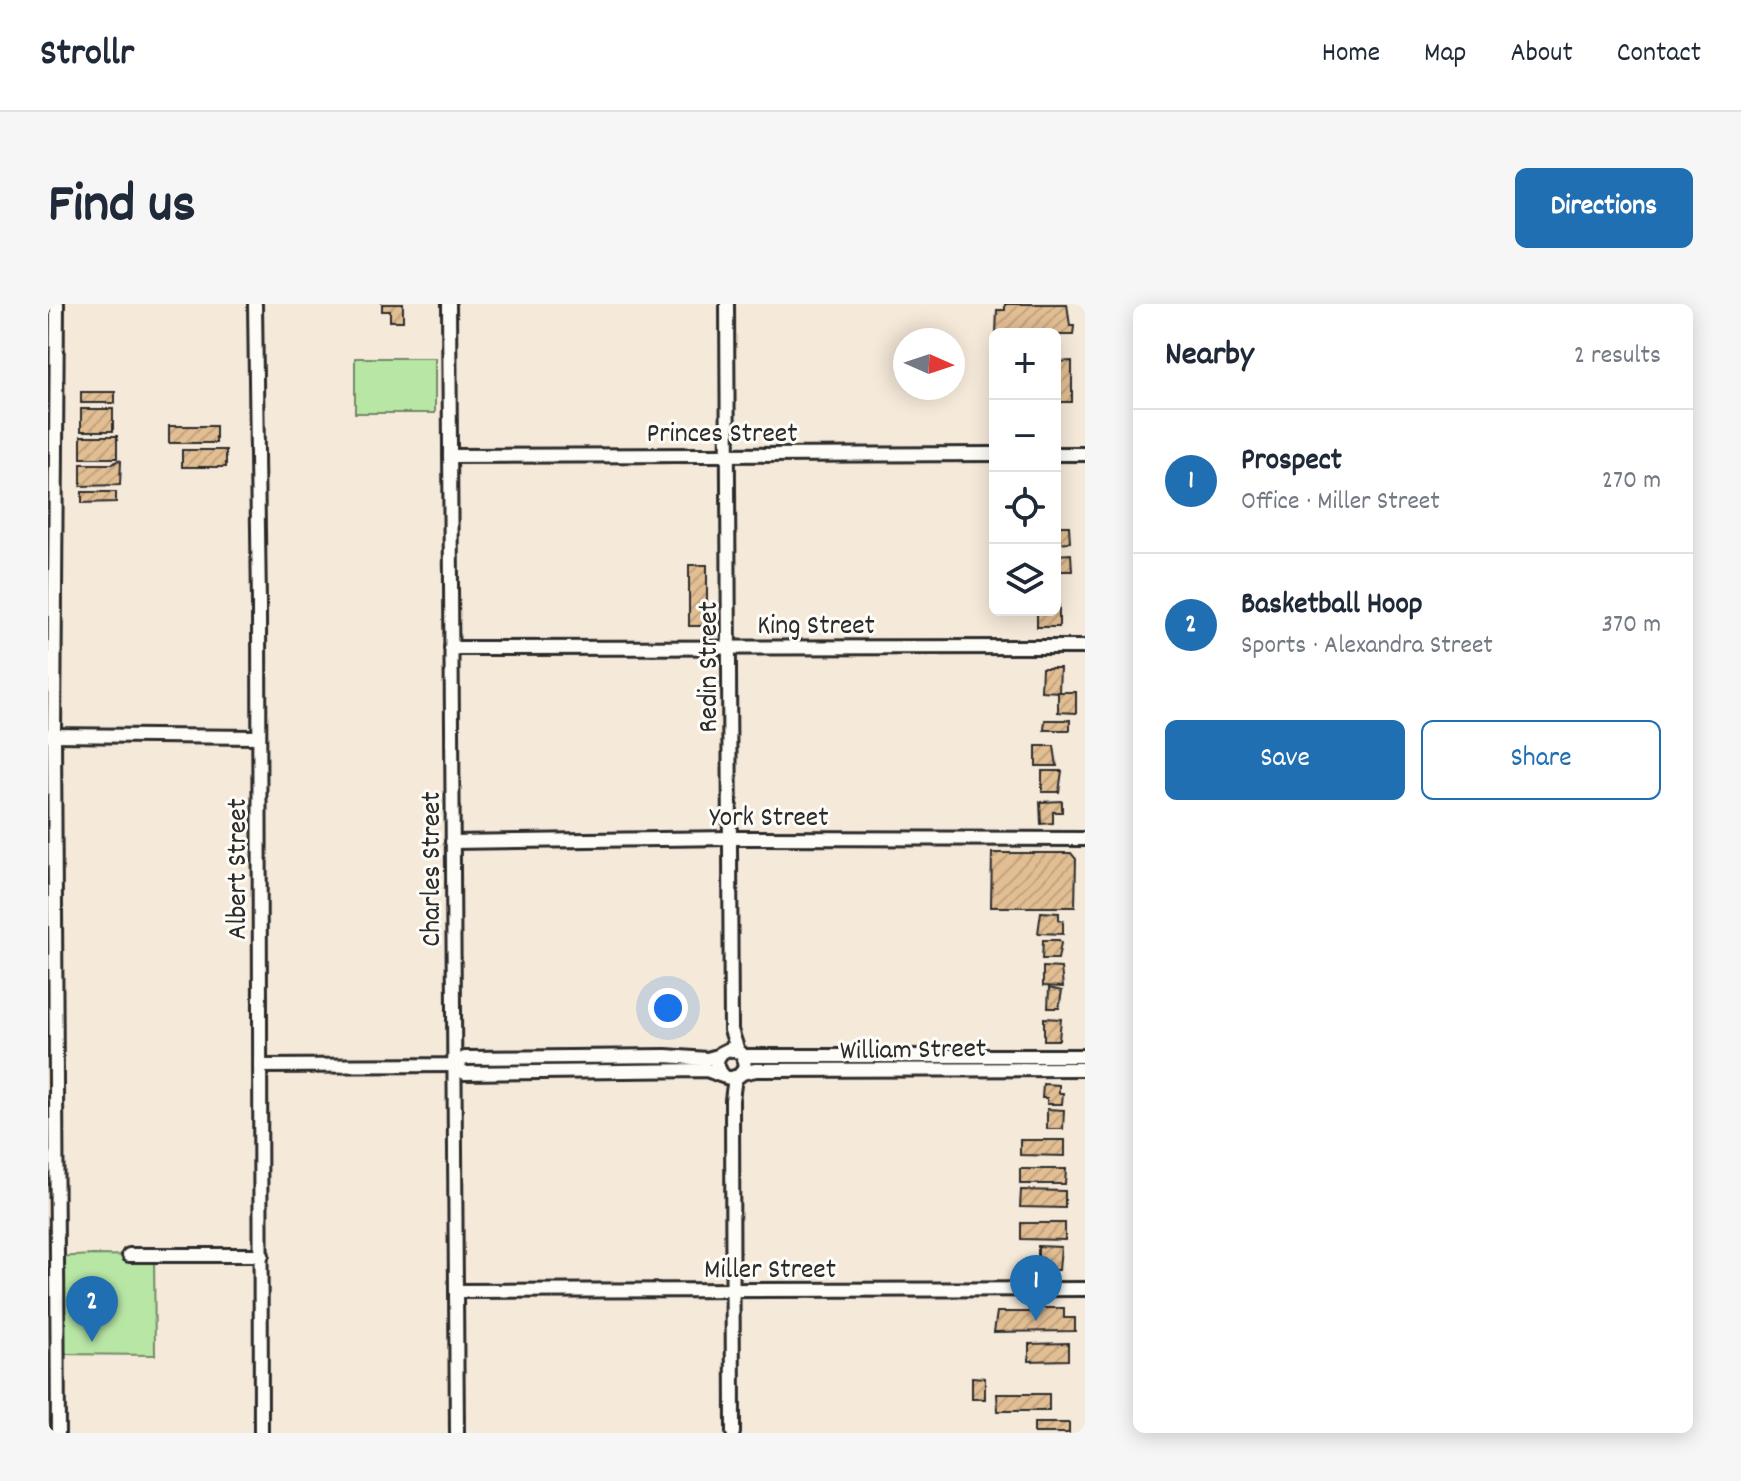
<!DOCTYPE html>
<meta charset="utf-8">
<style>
:root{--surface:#fff;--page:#f6f6f7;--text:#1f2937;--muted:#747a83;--line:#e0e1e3;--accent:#1f6fb2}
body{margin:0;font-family:Dekko,sans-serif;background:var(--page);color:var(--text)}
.controls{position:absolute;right:24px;top:24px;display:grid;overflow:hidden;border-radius:12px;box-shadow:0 4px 20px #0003}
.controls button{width:72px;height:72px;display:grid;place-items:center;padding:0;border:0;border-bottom:2px solid var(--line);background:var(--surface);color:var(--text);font:40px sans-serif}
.compass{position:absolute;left:845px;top:24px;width:72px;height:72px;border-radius:50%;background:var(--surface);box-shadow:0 4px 20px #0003;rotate:93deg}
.you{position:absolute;left:620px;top:704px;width:28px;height:28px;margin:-20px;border:6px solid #fff;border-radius:50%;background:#1a73e8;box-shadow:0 0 0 12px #1a73e833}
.badge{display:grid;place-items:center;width:52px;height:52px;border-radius:50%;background:var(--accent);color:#fff;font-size:26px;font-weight:700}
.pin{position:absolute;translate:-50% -66px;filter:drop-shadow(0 2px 4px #0008)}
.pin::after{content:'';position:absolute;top:42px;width:28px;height:24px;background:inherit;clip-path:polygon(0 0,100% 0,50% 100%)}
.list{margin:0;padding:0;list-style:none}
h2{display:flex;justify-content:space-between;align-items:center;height:104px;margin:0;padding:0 32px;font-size:34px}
h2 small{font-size:26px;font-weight:400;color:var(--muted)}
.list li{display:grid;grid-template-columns:52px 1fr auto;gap:24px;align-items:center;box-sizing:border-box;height:144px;padding:0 32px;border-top:2px solid var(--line)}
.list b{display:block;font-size:30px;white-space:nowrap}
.list p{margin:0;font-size:26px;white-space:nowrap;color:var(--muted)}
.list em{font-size:26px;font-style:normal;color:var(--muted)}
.actions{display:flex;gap:16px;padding:24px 32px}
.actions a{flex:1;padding:18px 0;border:2px solid var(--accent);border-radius:12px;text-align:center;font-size:28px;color:var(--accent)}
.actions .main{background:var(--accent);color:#fff}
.icon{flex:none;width:44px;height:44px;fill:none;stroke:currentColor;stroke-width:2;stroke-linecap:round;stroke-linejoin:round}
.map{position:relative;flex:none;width:1037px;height:1129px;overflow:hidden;border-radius:12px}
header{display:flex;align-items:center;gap:48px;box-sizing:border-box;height:112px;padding:0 40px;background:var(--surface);border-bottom:2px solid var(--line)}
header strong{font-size:38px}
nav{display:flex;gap:44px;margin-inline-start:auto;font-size:28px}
.intro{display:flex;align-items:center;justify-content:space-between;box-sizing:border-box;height:192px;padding:0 48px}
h1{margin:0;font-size:56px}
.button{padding:20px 36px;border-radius:12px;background:var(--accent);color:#fff;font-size:28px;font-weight:700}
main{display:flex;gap:48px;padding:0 48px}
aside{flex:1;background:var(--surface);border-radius:12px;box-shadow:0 4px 20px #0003}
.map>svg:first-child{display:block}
.green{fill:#b8e7a5;stroke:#728968;stroke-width:2}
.building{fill:url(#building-hatch);stroke:#2b2b2b;stroke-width:2}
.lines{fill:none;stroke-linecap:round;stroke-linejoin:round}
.minor-casing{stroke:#2b2b2b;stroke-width:18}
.minor{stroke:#fdfcf7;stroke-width:12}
.labels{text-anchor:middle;stroke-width:6;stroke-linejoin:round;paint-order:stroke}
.street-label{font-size:28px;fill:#2b2b2b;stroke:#fdfcf7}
</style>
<header>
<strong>Strollr</strong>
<nav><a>Home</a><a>Map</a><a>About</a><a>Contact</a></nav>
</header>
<div class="intro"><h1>Find us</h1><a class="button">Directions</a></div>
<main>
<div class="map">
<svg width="1037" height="1129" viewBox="0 0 1037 1129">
<defs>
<pattern id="building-hatch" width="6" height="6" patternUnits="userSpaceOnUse" patternTransform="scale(2)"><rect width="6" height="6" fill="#e2be93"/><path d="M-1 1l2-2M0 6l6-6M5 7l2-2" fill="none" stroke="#c2a37f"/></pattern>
</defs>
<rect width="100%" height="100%" fill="#f5e9d9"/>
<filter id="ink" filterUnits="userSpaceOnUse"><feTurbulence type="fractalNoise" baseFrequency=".0125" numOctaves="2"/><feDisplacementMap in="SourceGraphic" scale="16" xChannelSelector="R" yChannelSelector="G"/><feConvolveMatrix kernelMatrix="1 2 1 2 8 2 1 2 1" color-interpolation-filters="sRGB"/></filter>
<g filter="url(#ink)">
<g class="green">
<rect x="307" y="54" width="80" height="55"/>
<polygon points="45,951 106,952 107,1051 9,1050 8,953"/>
</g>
<g class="building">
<polygon points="334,0 355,0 355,17 342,17 342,7 334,7"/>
<polygon points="957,0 1019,0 1022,22 1026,22 1025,31 1011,31 1010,36 1007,36 1007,30 948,30 949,6 957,6"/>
<polygon points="1024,57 1024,98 1007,98 1007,58"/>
<rect x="33" y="88" width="34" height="11"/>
<rect x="33" y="105" width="32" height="22"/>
<rect x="121" y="122" width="47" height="17"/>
<rect x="33" y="132" width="36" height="22"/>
<rect x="134" y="146" width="44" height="17"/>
<polygon points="70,156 73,157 72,181 33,182 33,160 65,160"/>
<polygon points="34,188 68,188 68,198 34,199"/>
<polygon points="1007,222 1021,222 1022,238 1007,239"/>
<polygon points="1023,250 1024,267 1007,267 1007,251"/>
<rect x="641" y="261" width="18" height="61"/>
<polygon points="1007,301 1011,301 1011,323 989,323 989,306 1007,306"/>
<polygon points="994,364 1012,364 1011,388 993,387"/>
<polygon points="1010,388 1028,388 1028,409 1010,408"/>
<polygon points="997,416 1022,416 1022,426 996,426"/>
<polygon points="988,442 1006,442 1009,462 988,462"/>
<polygon points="994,467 1014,467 1011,488 994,488"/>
<polygon points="1014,497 1014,508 1005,508 1005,519 993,520 992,498"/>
<polygon points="944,549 1023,549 1028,555 1027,603 943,603"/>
<polygon points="993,608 1011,609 1011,616 1015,617 1015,630 990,629"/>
<polygon points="995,636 1011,636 1013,639 1010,655 994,655"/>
<polygon points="995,663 1013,664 1015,683 995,682"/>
<polygon points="1001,684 1014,687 1011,704 1000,704"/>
<polygon points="996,714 1013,715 1011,736 996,736"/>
<polygon points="995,780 1011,781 1011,789 1015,789 1014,800 999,800 999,794 994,794"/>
<polygon points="999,805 1016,806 1015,825 999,825"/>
<polygon points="972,836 1017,836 1017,852 972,851"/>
<polygon points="972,865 1018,865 1017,880 972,880"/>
<polygon points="973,886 1017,887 1017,904 972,903"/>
<polygon points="973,919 1017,919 1017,936 973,935"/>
<polygon points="990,942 1013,943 1011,966 995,966 995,954 990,954"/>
<polygon points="987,1004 1016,1004 1016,1014 1027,1014 1027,1027 946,1028 949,1008 987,1008"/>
<polygon points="1020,1039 1020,1056 981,1057 981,1040"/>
<polygon points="924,1073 937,1074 937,1095 924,1095"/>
<polygon points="949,1090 1001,1090 1001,1107 950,1107"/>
<rect x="986" y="1119" width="35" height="10"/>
</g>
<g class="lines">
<defs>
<g id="minor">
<polyline points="9,0 6,430 10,1129"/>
<polyline points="207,0 211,301 213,1129"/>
<polyline points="401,0 409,1129"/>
<polyline points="679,0 683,726 690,747"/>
<polyline points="1007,150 1037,150"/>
<polyline points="402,152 947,150"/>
<polyline points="403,344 1037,343"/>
<polyline points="1,431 210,433"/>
<polyline points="404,538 683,534 1037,535"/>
<polyline points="695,752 1037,752"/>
<path d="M 407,761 L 417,769 L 658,766 C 666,768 676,774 683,774 C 698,773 699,759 693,749 L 681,745 L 673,749 L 668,759 L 673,769"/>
<polyline points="213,762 407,761 417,754 618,752 659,755 670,752"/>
<polyline points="693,769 708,766 1037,765"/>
<polyline points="81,951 214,951"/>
<polyline points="408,987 1037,985"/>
<polyline points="685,1129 684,796 687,773"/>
</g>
</defs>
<use href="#minor" class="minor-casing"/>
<use href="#minor" class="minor"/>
</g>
</g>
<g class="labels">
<g class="street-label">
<text x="674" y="137">Princes Street</text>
<text x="768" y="329">King Street</text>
<text transform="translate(658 363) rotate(-90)" y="10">Redin Street</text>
<text x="721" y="521">York Street</text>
<text transform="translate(187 565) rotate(-90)" y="10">Albert Street</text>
<text transform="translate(381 565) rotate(-90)" y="10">Charles Street</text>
<text transform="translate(865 743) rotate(-1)" y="10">William Street</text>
<text x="722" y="973">Miller Street</text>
</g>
</g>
</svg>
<div class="controls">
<button>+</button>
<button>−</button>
<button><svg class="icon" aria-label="locate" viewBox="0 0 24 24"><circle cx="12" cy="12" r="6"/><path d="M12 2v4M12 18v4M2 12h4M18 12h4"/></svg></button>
<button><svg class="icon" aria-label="layers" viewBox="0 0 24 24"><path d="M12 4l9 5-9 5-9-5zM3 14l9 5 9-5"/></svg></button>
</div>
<svg class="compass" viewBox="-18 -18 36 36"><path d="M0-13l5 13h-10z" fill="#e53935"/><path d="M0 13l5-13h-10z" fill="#747a83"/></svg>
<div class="you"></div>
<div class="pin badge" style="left:988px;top:1017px">1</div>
<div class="pin badge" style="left:44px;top:1038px">2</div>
</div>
<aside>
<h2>Nearby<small>2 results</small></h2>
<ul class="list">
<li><span class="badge">1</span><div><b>Prospect</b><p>Office · Miller Street</p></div><em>270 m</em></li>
<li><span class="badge">2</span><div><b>Basketball Hoop</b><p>Sports · Alexandra Street</p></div><em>370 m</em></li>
</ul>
<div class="actions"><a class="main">Save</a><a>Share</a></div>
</aside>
</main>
